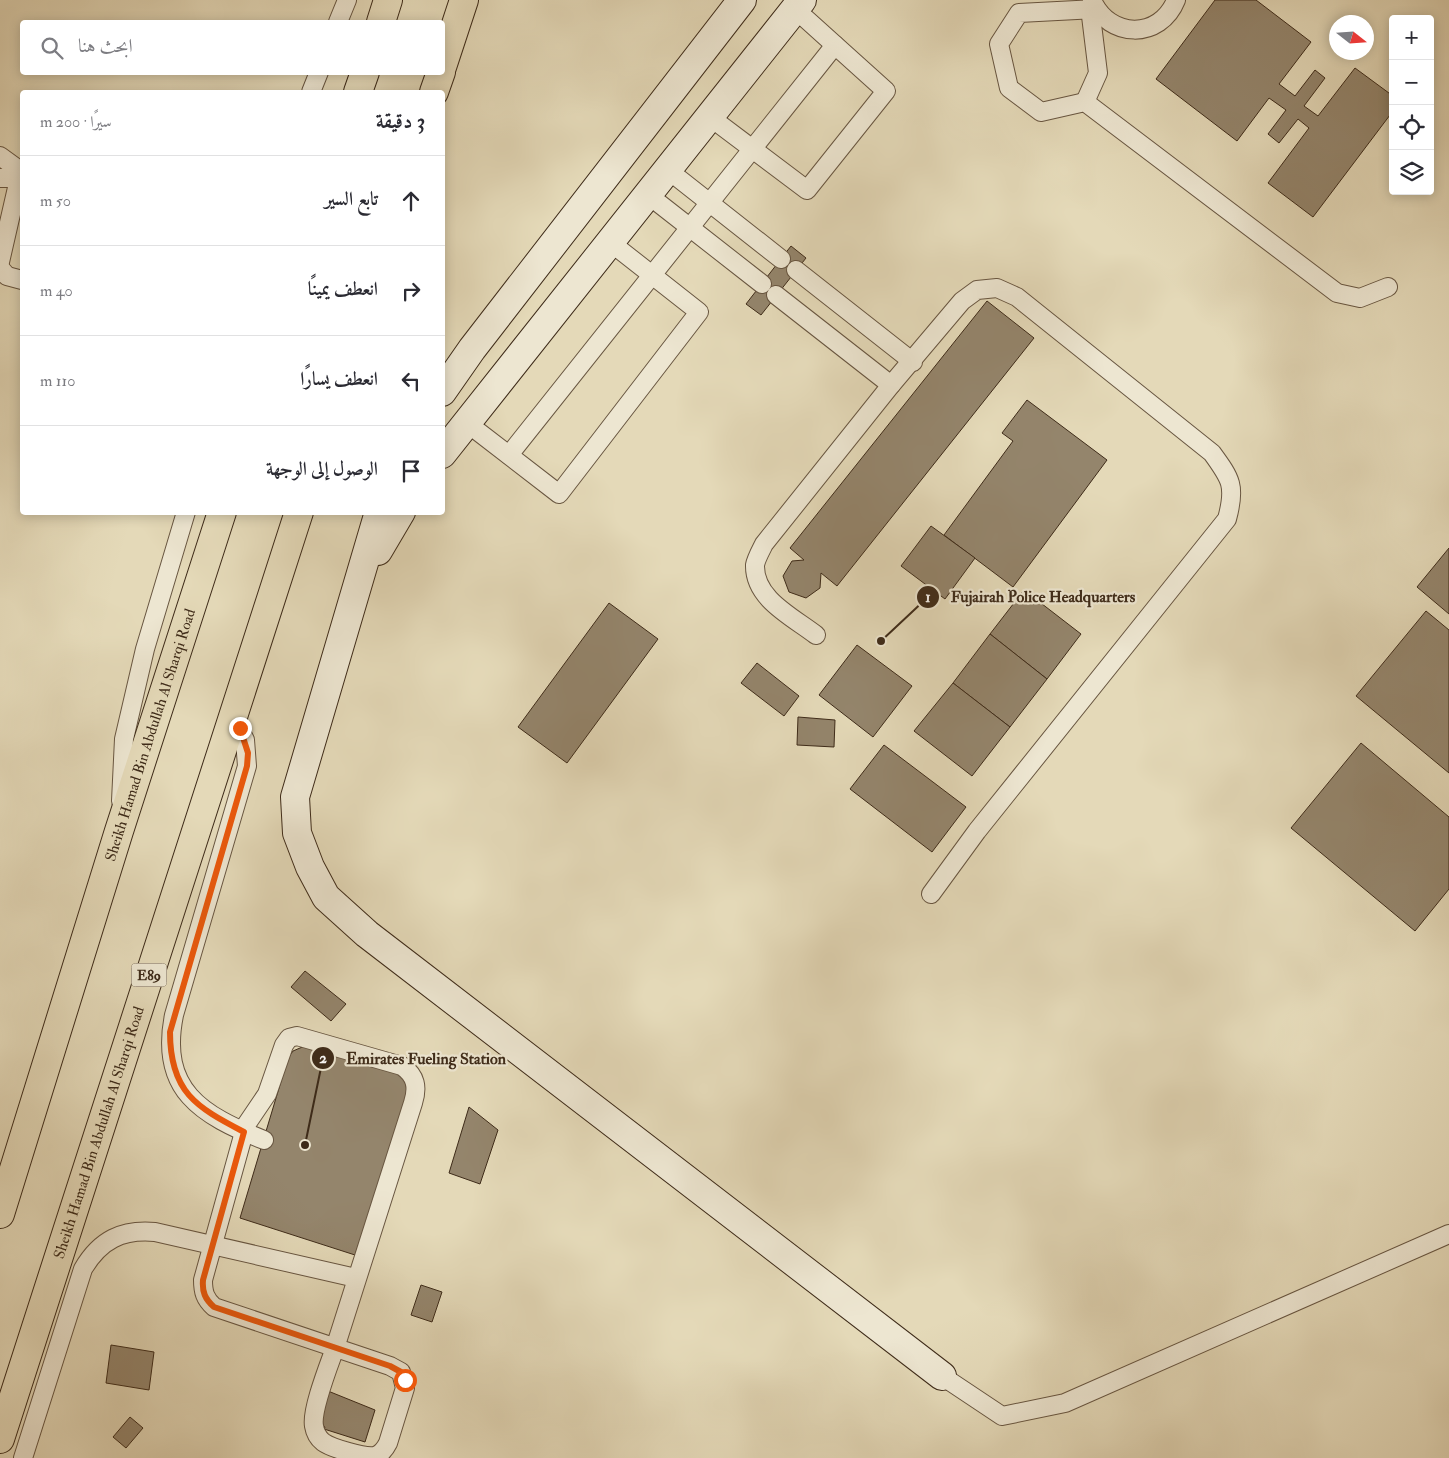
<!DOCTYPE html>
<html lang="ar">
<meta charset="utf-8">
<style>
:root{--surface:#fff;--page:#f7f7f7;--text:#2b2b33;--muted:#7c7c81;--line:#e1e1e2}
body{margin:0;font-family:"IM FELL Double Pica",Amiri,serif;background:var(--page);color:var(--text);direction:rtl}
.controls{position:absolute;right:15px;top:15px;display:grid;overflow:hidden;border-radius:5px;box-shadow:0 2px 12px #0003}
.controls button{width:45px;height:45px;display:grid;place-items:center;padding:0;border:0;border-bottom:1px solid var(--line);background:var(--surface);color:var(--text);font:25px sans-serif}
.compass{position:absolute;left:1329px;top:15px;width:45px;height:45px;border-radius:50%;background:var(--surface);box-shadow:0 2px 12px #0003;rotate:107deg}
.stop{position:absolute;width:15px;height:15px;margin:-11px;border:4px solid #ea580c;border-radius:50%;background:#fff}
.stop.end{background:#ea580c;border-color:#fff;box-shadow:0 1px 5px #0008}
.list{margin:0;padding:0;list-style:none}
h2{display:flex;justify-content:space-between;align-items:center;height:65px;margin:0;padding:0 20px;font-size:21px}
h2 small{font-size:16px;font-weight:400;color:var(--muted)}
.list li{display:grid;grid-template-columns:32px 1fr auto;gap:15px;align-items:center;box-sizing:border-box;height:90px;padding:0 20px;border-top:1px solid var(--line)}
.list b{display:block;font-size:19px;white-space:nowrap}
.list em{font-size:16px;font-style:normal;color:var(--muted)}
.icon{flex:none;width:28px;height:28px;fill:none;stroke:currentColor;stroke-width:2;stroke-linecap:round;stroke-linejoin:round}
.map{position:relative;flex:none;width:1449px;height:1458px;overflow:hidden;direction:ltr}
.search{position:absolute;background:var(--surface);box-shadow:0 2px 12px #0003;left:20px;top:20px;width:425px;height:55px;display:flex;align-items:center;gap:12px;box-sizing:border-box;padding:0 18px;border-radius:5px;color:var(--muted);font-size:19px}
.panel{position:absolute;background:var(--surface);box-shadow:0 2px 12px #0003;left:20px;top:90px;width:425px;height:425px;border-radius:5px;direction:rtl}
.map>svg:first-child{display:block}
.building{fill:#94856c;stroke:#3e2b19}
.lines{fill:none;stroke-linecap:round;stroke-linejoin:round}
.lane-casing{stroke:#685641;stroke-width:20}
.secondary-casing{stroke:#3e2b19;stroke-width:30}
.highway-casing{stroke:#3e2b19;stroke-width:30}
.lane{stroke:#ede6d1;stroke-width:18}
.secondary{stroke:#ede6d1;stroke-width:28}
.highway{stroke:#e4d9b8;stroke-width:28}
.route{stroke:#ea580c;stroke-width:6}
.labels{text-anchor:middle;stroke-width:4.5;stroke-linejoin:round;paint-order:stroke}
.shield{fill:#ede6d1;stroke:#726350;stroke-width:1}
.shield-label{font-size:14px;font-weight:bold;fill:#3e2b19}
.street-label{font-size:15px;fill:#3e2b19;stroke:#ede6d1}
.leader{fill:none;stroke:#3e2b19;stroke-width:2}
.callout-dot{fill:#3e2b19;stroke:#ede6d1;stroke-width:2}
.mark-label{font-size:15px;text-anchor:middle;font-weight:bold;fill:#fff}
.callout-label{font-size:16px;text-anchor:middle;font-weight:bold;fill:#3e2b19;stroke:#ede6d1;stroke-width:4.5;stroke-linejoin:round;paint-order:stroke}
</style>
<div class="map">
<svg width="1449" height="1458" viewBox="0 0 1449 1458">
<rect width="100%" height="100%" fill="#e4d9b8"/>
<filter id="stains"><feTurbulence type="fractalNoise" baseFrequency=".004" numOctaves="4"/><feColorMatrix values="0 0 0 0 .2 0 0 0 0 .09 0 0 0 0 .02 0 0 0 .5 -.17"/></filter>
<radialGradient id="worn" r=".72"><stop offset=".6" stop-color="#630" stop-opacity="0"/><stop offset="1" stop-color="#630" stop-opacity=".3"/></radialGradient>
<g class="building">
<polygon points="1215,0 1256,0 1311,42 1279,84 1295,96 1315,70 1325,78 1304,106 1318,116 1355,68 1393,96 1393,111 1313,217 1268,183 1309,128 1298,119 1279,143 1268,134 1286,110 1269,98 1237,141 1156,79"/>
<polygon points="791,246 806,258 761,315 746,304"/>
<polygon points="987,301 1034,338 837,586 821,573 820,588 806,598 789,592 783,576 792,561 804,560 790,548"/>
<polygon points="1027,400 1107,460 1013,587 944,535 1013,441 1002,433"/>
<polygon points="931,526 975,558 945,599 901,566"/>
<polygon points="1449,548 1449,614 1417,587"/>
<polygon points="1024,590 1081,634 1047,679 990,634"/>
<polygon points="609,603 658,639 567,763 518,727"/>
<polygon points="1426,611 1449,630 1449,773 1356,696"/>
<polygon points="990,634 1047,679 1010,727 953,683"/>
<polygon points="857,645 912,686 873,737 819,695"/>
<polygon points="757,663 799,696 784,716 741,683"/>
<polygon points="953,683 1010,727 972,776 914,731"/>
<polygon points="798,717 835,720 834,747 797,745"/>
<polygon points="1361,743 1449,817 1449,889 1415,931 1291,828"/>
<polygon points="884,745 966,807 932,852 850,789"/>
<polygon points="305,971 346,1004 331,1021 291,987"/>
<polygon points="307,1045 399,1072 405,1079 408,1096 355,1255 240,1218 288,1058 293,1051"/>
<polygon points="469,1107 498,1130 480,1184 449,1173"/>
<polygon points="421,1285 442,1292 432,1322 411,1315"/>
<polygon points="111,1345 154,1352 149,1390 106,1383"/>
<polygon points="328,1391 375,1410 365,1442 324,1429 325,1427 321,1425"/>
<polygon points="130,1417 143,1428 126,1448 113,1437"/>
</g>
<g class="lines">
<defs>
<g id="lane">
<path d="M 1092,0 C 1109,39 1160,40 1176,0"/>
<polyline points="1096,9 1019,13 999,44 1009,88 1041,112 1085,102 1337,293 1360,298 1388,287"/>
<polyline points="338,22 347,0"/>
<polyline points="311,92 319,72"/>
<polyline points="1085,102 1098,73 1091,16 1096,9"/>
<polyline points="710,117 807,190 886,91 795,9"/>
<polyline points="0,156 22,172"/>
<polyline points="668,170 781,259"/>
<polyline points="0,178 22,178"/>
<polyline points="647,194 762,284"/>
<polyline points="0,262 19,179"/>
<polyline points="0,268 7,276 22,280"/>
<polyline points="796,270 913,362"/>
<polyline points="776,295 891,385"/>
<polyline points="467,423 559,494 699,312 610,242"/>
<polyline points="509,455 835,45"/>
<path d="M 816,635 C 793,617 754,599 755,565 C 756,559 761,550 764,544 L 891,385 L 962,301 L 977,290 L 997,288 L 1017,297 L 1212,453 C 1231,479 1236,486 1227,519 L 977,831 L 931,894"/>
<path d="M 233,717 L 245,740 L 247,766 L 174,1015 C 159,1090 201,1115 264,1140"/>
<polyline points="121,801 124,739 145,649 186,512"/>
<path d="M 335,1348 L 413,1103 C 418,1087 416,1076 402,1066 L 297,1036 L 289,1038 L 284,1045 L 267,1094 L 246,1125 L 203,1280 C 203,1292 205,1299 214,1307 L 390,1366 L 401,1372 L 405,1388 L 388,1443 C 385,1449 381,1454 375,1456 C 365,1458 331,1448 323,1442 C 318,1438 315,1432 314,1426 C 311,1410 329,1365 335,1348"/>
<polyline points="942,1376 1002,1416 1065,1403 1449,1234"/>
<path d="M 23,1458 L 83,1269 C 100,1240 122,1229 155,1232 L 356,1278"/>
</g>
<g id="secondary">
<polyline points="442,392 472,349 742,0"/>
<polyline points="442,454 802,0"/>
<polyline points="379,512 295,797 297,833 310,867 326,897 367,934 942,1376"/>
<polyline points="378,551 401,512"/>
</g>
<g id="highway">
<polyline points="381,22 388,0"/>
<polyline points="442,67 464,0"/>
<polyline points="358,92 365,72"/>
<polyline points="434,92 441,72"/>
<path id="s1" d="M 0,1214 L 119,831 L 222,512"/>
<path id="s2" d="M 0,1439 L 299,512"/>
</g>
</defs>
<use href="#lane" class="lane-casing"/>
<use href="#secondary" class="secondary-casing"/>
<use href="#highway" class="highway-casing"/>
<use href="#lane" class="lane"/>
<use href="#secondary" class="secondary"/>
<use href="#highway" class="highway"/>
</g>
<g class="lines">
<path class="route" d="M 240,728 L 248,753 L 247,766 L 170,1032 C 170,1092 196,1107 244,1132 L 203,1280 C 202,1292 205,1299 214,1307 L 390,1366 L 401,1372 L 405,1380"/>
</g>
<g class="labels">
<rect class="shield" x="131.5" y="963.5" width="35" height="23" rx="4"/>
<g class="shield-label">
<text x="149" y="980">E89</text>
</g>
<g class="street-label">
<text dy="5" stroke="none"><textPath href="#s1" startOffset="502">Sheikh Hamad Bin Abdullah Al Sharqi Road</textPath></text>
<text dy="5" stroke="none"><textPath href="#s2" startOffset="322">Sheikh Hamad Bin Abdullah Al Sharqi Road</textPath></text>
</g>
</g>
<path class="leader" d="M881 641L928 597M305 1145L323 1058"/>
<g class="callout-dot">
<circle cx="881" cy="641" r="5"/>
<circle cx="305" cy="1145" r="5"/>
<circle cx="928" cy="597" r="12"/>
<circle cx="323" cy="1058" r="12"/>
</g>
<g class="mark-label">
<text x="928" y="602">1</text>
<text x="323" y="1063">2</text>
</g>
<g class="callout-label">
<text x="1043" y="602">Fujairah Police Headquarters</text>
<text x="426" y="1064">Emirates Fueling Station</text>
</g>
<rect width="100%" height="100%" filter="url(#stains)"/>
<rect width="100%" height="100%" fill="url(#worn)"/>
</svg>
<div class="controls">
<button>+</button>
<button>−</button>
<button><svg class="icon" aria-label="locate" viewBox="0 0 24 24"><circle cx="12" cy="12" r="6"/><path d="M12 2v4M12 18v4M2 12h4M18 12h4"/></svg></button>
<button><svg class="icon" aria-label="layers" viewBox="0 0 24 24"><path d="M12 4l9 5-9 5-9-5zM3 14l9 5 9-5"/></svg></button>
</div>
<svg class="compass" viewBox="-18 -18 36 36"><path d="M0-13l5 13h-10z" fill="#e53935"/><path d="M0 13l5-13h-10z" fill="#7c7c81"/></svg>
<div class="stop" style="left:405px;top:1380px"></div>
<div class="stop end" style="left:240px;top:728px"></div>
<div class="search"><svg class="icon" aria-label="search" viewBox="0 0 24 24"><circle cx="10" cy="10" r="6"/><path d="M15 15l6 6"/></svg>ابحث هنا</div>
<section class="panel">
<h2>3 دقيقة<small>سيرًا · 200 m</small></h2>
<ul class="list">
<li><svg class="icon" aria-label="ahead" viewBox="0 0 24 24"><path d="M12 20V5M6 11l6-6 6 6"/></svg><div><b>تابع السير</b></div><em>50 m</em></li>
<li><svg class="icon" aria-label="right" viewBox="0 0 24 24"><path d="M7 20v-9h11M14 6l5 5-5 5"/></svg><div><b>انعطف يمينًا</b></div><em>40 m</em></li>
<li><svg class="icon" aria-label="left" viewBox="0 0 24 24"><path d="M17 20v-9H6M10 6l-5 5 5 5"/></svg><div><b>انعطف يسارًا</b></div><em>110 m</em></li>
<li><svg class="icon" aria-label="arrive" viewBox="0 0 24 24"><path d="M6 21V4h12l-3 4 3 4H6"/></svg><div><b>الوصول إلى الوجهة</b></div></li>
</ul>
</section>
</div>
